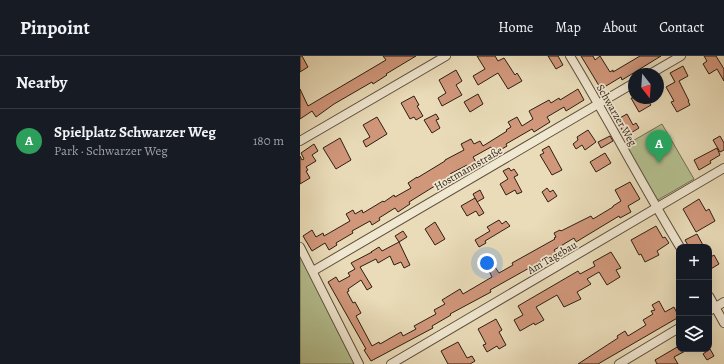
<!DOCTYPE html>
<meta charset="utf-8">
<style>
:root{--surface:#171b24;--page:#20242c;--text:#f1f3f6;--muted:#9ea1a6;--line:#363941;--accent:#c59692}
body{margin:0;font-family:Alegreya,serif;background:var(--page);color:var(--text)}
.controls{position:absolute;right:12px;bottom:12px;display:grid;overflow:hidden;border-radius:8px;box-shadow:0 4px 16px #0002}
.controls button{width:36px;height:36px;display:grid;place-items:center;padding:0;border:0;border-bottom:1px solid var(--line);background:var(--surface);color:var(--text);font:20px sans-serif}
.compass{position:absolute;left:328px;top:12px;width:36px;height:36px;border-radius:50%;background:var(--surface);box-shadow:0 4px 16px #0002;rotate:163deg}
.you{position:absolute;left:187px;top:207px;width:14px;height:14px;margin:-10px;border:3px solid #fff;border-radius:50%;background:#1a73e8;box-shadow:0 0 0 6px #1a73e833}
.badge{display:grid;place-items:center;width:26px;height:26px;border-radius:50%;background:var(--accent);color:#fff;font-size:13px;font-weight:700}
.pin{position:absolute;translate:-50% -33px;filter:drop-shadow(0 1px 2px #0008)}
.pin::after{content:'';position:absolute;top:21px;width:14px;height:12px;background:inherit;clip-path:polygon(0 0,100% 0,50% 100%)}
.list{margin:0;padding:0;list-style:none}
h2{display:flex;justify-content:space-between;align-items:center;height:52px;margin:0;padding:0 16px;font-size:17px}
h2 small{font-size:13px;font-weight:400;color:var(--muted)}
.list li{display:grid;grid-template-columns:26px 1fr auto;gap:12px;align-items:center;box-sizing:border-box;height:64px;padding:0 16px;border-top:1px solid var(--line)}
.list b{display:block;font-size:15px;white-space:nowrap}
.list p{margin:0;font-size:13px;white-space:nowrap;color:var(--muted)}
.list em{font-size:13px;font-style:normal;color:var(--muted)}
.icon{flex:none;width:22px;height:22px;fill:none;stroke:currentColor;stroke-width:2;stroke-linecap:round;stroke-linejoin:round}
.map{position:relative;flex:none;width:424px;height:308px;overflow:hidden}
header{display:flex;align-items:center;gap:24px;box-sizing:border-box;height:56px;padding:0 20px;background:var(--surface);border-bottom:1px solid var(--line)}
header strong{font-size:19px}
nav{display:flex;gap:22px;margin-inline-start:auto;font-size:14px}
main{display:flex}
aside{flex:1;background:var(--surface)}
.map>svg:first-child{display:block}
.green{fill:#b5c191;stroke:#717052}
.building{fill:#d1977b;stroke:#2d1e13}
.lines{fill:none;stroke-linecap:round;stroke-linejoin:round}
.minor-casing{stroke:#5c4e3c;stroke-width:10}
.minor{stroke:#f1e8d2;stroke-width:8}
.labels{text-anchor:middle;stroke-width:3.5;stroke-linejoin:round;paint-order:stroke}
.street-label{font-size:11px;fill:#2d1e13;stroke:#f1e8d2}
</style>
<header>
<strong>Pinpoint</strong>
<nav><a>Home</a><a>Map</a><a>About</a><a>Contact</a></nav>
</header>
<main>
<aside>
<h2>Nearby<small></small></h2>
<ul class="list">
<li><span class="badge" style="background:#2e9e5b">A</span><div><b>Spielplatz Schwarzer Weg</b><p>Park · Schwarzer Weg</p></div><em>180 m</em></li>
</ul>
</aside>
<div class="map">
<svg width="424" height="308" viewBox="0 0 424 308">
<rect width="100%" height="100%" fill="#eadcb9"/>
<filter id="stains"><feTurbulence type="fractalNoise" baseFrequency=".005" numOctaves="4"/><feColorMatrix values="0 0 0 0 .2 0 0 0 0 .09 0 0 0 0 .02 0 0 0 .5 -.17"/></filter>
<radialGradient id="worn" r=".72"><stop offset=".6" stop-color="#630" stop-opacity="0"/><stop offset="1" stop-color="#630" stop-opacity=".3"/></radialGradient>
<g class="green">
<polygon points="362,68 394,123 356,145 324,90"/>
<polygon points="0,200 55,308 0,308"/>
</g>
<g class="building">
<polygon points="0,0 2,0 8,11 0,16"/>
<polygon points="83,0 116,0 86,18 87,19 73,28 72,26 34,48 16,61 12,55 0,63 0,33 8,50 86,4"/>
<polygon points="177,0 195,0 198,5 204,2 215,19 217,17 222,25 208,33 198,17 178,29 173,20 185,13"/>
<polygon points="248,0 258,0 263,9 256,13"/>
<polygon points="281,0 293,0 295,4 300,0 310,16 313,14 313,16 340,0 361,0 322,24 321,21 301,33"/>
<polygon points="404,0 416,0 424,13 424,25 417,13 409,18 403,8 407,5"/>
<polygon points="383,10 388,20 379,25 389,45 388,45 390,49 377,56 371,46 374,45 366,31 375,26 370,17"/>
<polygon points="156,14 162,25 156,29 162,39 142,50 138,42 146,37 139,24"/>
<polygon points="278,33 284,44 266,55 264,51 247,61 250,66 234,76 232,73 206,88 207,90 195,97 191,91 173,101 177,108 169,113 167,109 150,118 151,120 109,146 110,148 98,156 95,152 79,162 80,164 72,169 70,165 52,175 53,177 36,187 37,189 29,194 25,187 12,195 3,180 12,174 16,181 23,177 24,180 50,165 46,158 53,154 55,158 62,154 63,157 83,145 84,146 94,139 95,141 111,132 108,127 117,121 117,122 145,105 145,104 164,94 161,88 171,83 174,88 180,85 183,90 207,75 206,74 211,71 208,66 217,61 222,70 233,63 229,55 249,44 251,47 259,42 260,44"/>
<polygon points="178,38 183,48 170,56 164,46"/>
<polygon points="114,40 119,49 117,50 123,60 116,64 114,61 110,63 101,47"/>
<polygon points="331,42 346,42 351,49 339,56"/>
<polygon points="136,58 139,63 136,64 140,72 132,77 124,64"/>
<polygon points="327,58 333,69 336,67 339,72 326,80 316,64"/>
<polygon points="77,61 87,78 66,91 63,85 70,81 63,69"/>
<polygon points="288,74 296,86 285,94 282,89 276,93 273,88 278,84 277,81"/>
<polygon points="310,80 313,85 301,92 298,86"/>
<polygon points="420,80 424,87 424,94 420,96 413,84"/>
<polygon points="40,82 51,104 36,113 23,92"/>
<polygon points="14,88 18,95 12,99 16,105 6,111 8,114 6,115 10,122 0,128 0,100 2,104 4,103 1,97"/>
<polygon points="249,90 262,114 252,119 240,99 244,97 242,94"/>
<polygon points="417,92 420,99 410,105 411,107 399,114 394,104"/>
<polygon points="305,97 311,107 296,116 290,106"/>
<polygon points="209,112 211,115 214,113 218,119 214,121 222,136 217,138 215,134 206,139 200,128 208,123 203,115"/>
<polygon points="330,126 340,143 328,150 331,156 320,162 319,160 276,186 274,182 254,194 256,197 190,234 191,236 150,258 151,259 132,270 133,272 71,305 64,294 66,293 28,226 36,221 39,226 50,220 48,217 55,213 51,207 72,196 71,196 79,191 82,195 99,186 110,209 104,212 101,206 94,209 90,200 78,207 76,203 60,211 72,231 67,234 61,224 48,233 49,235 47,236 53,247 55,246 61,257 56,260 72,290 79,286 80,288 101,276 103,280 116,273 114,270 136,258 134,254 145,248 142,244 160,233 163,238 192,221 189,215 195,211 199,217 213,209 212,207 255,183 254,182 256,181 254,177 260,174 261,175 291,160 293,163 313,151 313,150 321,145 315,134"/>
<polygon points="247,132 250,136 253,134 257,140 248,146 242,136"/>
<polygon points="180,134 184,142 177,146 173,138"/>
<polygon points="175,142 184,157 179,160 176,155 167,160 161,150"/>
<polygon points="399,143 406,155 409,153 415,165 396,176 383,153"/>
<polygon points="199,164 202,168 206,165 210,170 185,185 186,187 179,191 175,184 190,175 187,171"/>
<polygon points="135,166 145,183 135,189 125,173"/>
<polygon points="356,170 363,182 365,181 369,187 357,195 359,199 345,206 341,198 339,199 331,184"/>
<polygon points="103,175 107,181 99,186 95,180"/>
<polygon points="397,178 404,191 389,191 385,184"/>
<polygon points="311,196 321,212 316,214 320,221 307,229 299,216 287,223 291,228 277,236 281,243 264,251 257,239 236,251 244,264 235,269 234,267 220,275 214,264 223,259 218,250 278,215 280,218 295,210 293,206"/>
<polygon points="414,199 419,208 409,214 409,202"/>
<polygon points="359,245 365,256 374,251 379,261 298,308 278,308 318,282 317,280 325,275 328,280 346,269 343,264 353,258 351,255 355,254 352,249"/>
<polygon points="196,263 202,274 199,276 206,289 199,293 197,290 187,296 183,289 186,288 178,273"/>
<polygon points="158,286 167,302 172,300 175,305 170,308 148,308 141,295"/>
<polygon points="379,290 379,293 389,293 374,301 378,308 357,308 355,304"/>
<polygon points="410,293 414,300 407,304 403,298"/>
</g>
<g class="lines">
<defs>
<g id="minor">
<path d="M 270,0 C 308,63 342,128 380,191"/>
<polyline points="350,18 381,0"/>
<polyline points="0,85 146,0"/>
<polyline points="0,191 59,308"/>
<polyline points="13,215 334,27"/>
<polyline points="409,240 424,267"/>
<polyline points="409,255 424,246"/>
<polyline points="91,308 424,112"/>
<polyline points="319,308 379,272"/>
</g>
</defs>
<use href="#minor" class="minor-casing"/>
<use href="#minor" class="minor"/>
</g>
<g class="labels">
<g class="street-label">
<text transform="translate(317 59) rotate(60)" y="4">Schwarzer Weg</text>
<text transform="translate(168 112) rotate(-30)" y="4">Hostmannstraße</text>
<text transform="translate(252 201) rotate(-30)" y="4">Am Tagebau</text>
</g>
</g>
<rect width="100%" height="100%" filter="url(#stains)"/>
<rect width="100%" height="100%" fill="url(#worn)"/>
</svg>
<div class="controls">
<button>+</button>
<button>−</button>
<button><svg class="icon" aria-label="layers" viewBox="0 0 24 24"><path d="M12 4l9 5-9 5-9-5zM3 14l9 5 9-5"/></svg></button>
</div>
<svg class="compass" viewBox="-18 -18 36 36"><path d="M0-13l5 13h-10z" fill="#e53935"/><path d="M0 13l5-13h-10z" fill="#9ea1a6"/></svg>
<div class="you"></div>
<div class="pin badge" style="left:359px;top:107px;background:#2e9e5b">A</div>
</div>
</main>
